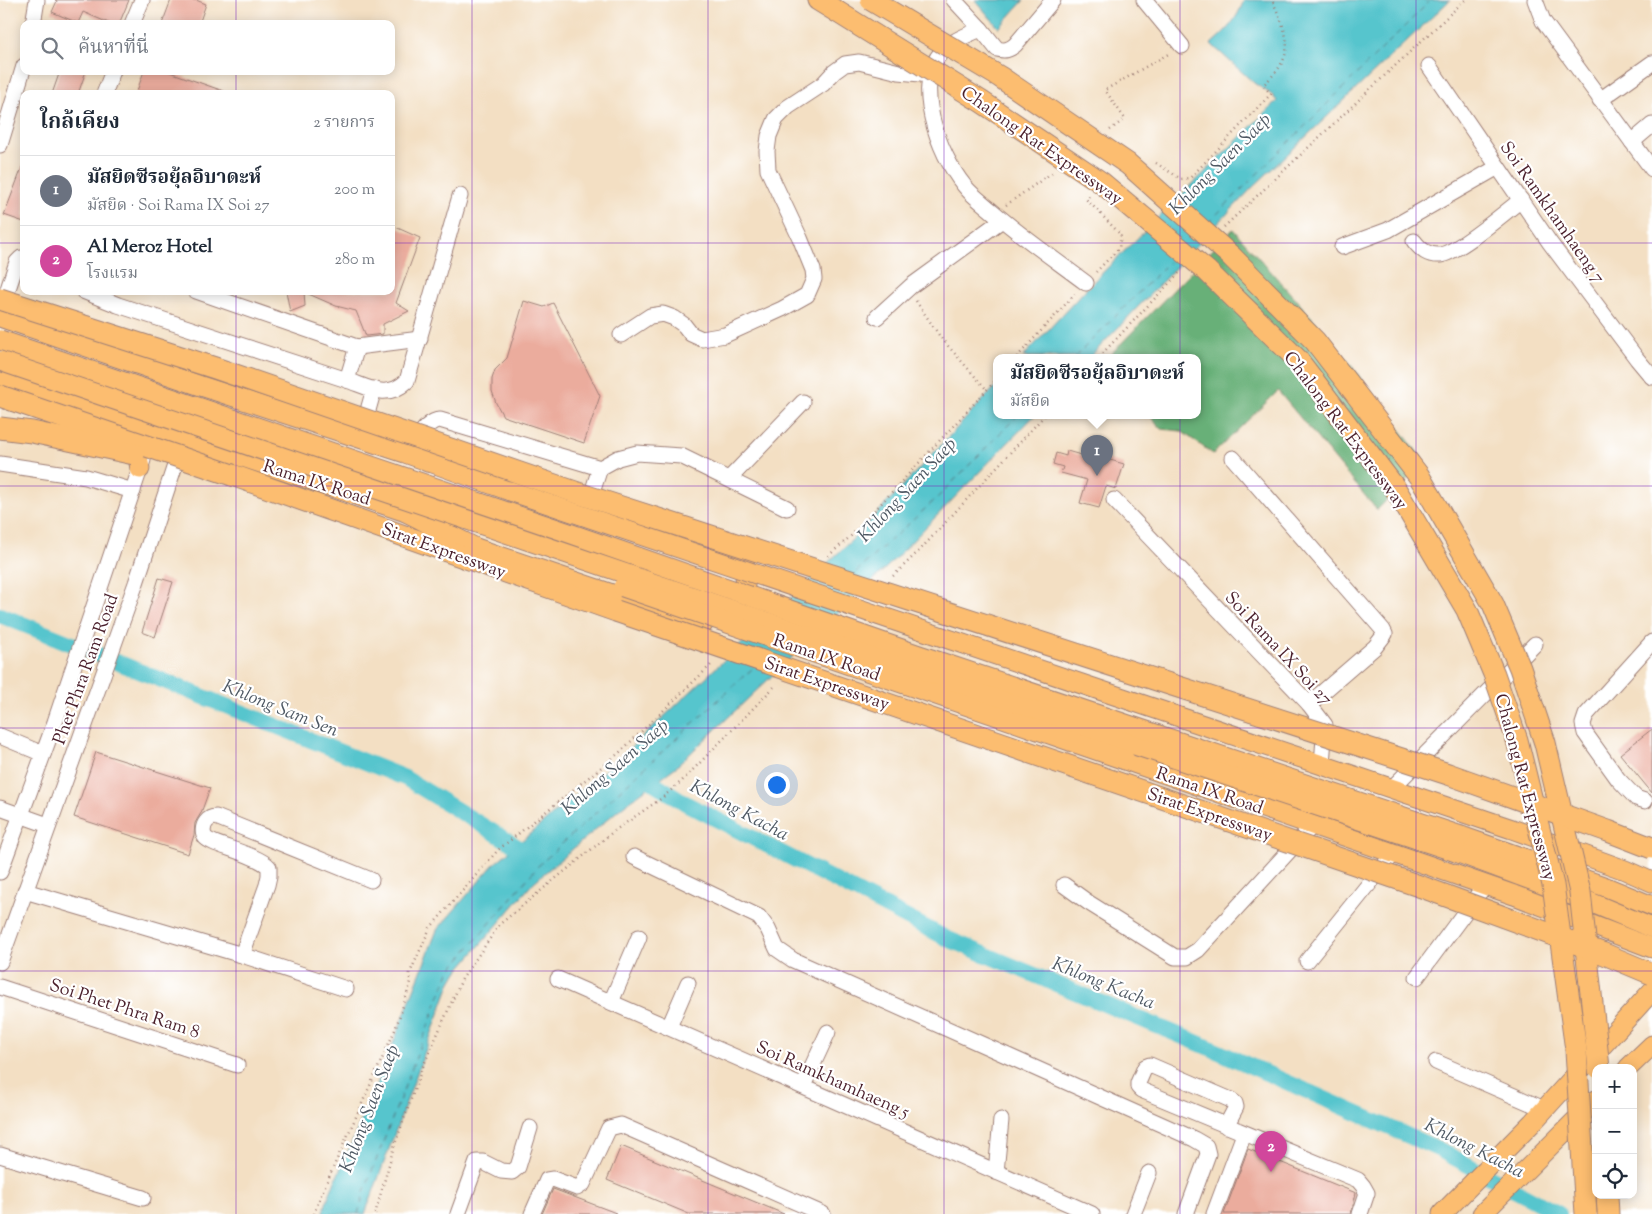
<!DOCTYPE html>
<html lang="th">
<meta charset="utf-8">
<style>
:root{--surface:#fff;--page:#f6f6f7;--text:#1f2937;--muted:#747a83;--line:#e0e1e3;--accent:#c8321e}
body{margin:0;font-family:"Sorts Mill Goudy","Noto Serif Thai",serif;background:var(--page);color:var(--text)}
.controls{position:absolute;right:15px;bottom:15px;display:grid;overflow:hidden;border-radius:10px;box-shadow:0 2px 12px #0003}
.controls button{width:45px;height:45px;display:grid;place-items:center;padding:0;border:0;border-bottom:1px solid var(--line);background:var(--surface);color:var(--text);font:25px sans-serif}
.you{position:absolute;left:776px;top:784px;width:18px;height:18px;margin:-12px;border:4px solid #fff;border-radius:50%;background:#1a73e8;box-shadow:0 0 0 8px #1a73e833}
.badge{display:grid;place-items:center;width:32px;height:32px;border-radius:50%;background:var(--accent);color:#fff;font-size:16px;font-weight:700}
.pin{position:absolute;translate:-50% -41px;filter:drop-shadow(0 1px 2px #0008)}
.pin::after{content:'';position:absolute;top:26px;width:18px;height:15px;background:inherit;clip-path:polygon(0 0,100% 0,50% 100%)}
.popup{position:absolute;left:993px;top:354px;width:208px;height:65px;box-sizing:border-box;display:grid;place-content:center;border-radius:10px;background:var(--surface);filter:drop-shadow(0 1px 4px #0005);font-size:16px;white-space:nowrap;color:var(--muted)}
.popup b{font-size:19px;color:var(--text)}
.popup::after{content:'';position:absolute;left:50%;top:100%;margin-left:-10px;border:10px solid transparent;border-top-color:var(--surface)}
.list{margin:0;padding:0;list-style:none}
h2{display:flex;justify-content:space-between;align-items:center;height:65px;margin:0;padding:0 20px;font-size:21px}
h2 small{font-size:16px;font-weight:400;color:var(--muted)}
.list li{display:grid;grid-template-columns:32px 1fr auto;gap:15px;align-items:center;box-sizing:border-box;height:70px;padding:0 20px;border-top:1px solid var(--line)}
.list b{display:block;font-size:19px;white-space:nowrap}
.list p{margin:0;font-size:16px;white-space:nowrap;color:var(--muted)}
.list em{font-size:16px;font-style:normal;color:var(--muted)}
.icon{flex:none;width:28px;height:28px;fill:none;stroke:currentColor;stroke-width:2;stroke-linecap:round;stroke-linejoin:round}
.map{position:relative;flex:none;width:1652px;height:1214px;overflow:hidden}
.search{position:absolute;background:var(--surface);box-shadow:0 2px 12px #0003;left:20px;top:20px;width:375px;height:55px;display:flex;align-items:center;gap:12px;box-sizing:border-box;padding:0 18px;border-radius:10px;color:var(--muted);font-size:19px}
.panel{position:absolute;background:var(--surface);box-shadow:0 2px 12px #0003;left:20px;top:90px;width:375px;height:205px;border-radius:10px}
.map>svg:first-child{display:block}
.forest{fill:#67b078;stroke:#586852}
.water{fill:#57c5cd;stroke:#50727c}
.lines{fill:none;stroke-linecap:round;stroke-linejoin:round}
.canal{stroke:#57c5cd;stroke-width:16}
.ferry{stroke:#4f5964;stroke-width:1;stroke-dasharray:6 5;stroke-linecap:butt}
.building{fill:#ebac9d}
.minor-casing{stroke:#9e7f77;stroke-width:17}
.major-casing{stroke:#9e7f77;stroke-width:21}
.highway-casing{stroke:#9e7f77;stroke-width:23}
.path{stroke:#9e7f77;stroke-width:2.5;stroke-dasharray:1 4;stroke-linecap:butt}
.minor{stroke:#fff;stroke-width:15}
.major{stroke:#fcbd6f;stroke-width:19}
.highway{stroke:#fcbd6f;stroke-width:21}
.major-bridge-casing{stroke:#9e7f77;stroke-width:21;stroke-linecap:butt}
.highway-bridge-casing{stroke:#9e7f77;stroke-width:23;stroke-linecap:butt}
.major-bridge{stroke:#fcbd6f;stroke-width:19}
.highway-bridge{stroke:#fcbd6f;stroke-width:21}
.grid{fill:none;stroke:#7b2cbf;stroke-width:1;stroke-opacity:0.55}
.labels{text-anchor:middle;stroke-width:4.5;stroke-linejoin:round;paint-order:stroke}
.street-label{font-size:18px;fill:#4a1f2b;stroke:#fff}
.water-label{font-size:19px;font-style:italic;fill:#4f5964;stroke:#fff}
</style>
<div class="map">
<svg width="1652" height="1214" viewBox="0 0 1652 1214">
<rect width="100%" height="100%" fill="#fff"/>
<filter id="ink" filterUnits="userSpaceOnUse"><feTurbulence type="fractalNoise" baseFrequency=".02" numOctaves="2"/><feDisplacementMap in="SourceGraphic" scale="10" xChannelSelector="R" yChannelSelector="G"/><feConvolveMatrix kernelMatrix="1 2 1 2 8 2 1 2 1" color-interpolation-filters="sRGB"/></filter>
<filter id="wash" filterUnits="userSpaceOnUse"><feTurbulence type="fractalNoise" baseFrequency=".0096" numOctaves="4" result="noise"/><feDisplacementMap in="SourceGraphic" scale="20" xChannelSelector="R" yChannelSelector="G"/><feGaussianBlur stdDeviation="1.12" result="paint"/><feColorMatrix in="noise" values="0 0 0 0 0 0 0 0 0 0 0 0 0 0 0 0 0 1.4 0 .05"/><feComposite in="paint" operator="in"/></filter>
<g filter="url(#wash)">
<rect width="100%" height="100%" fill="#f3dfc3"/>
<polygon class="forest" points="1233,229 1331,339 1425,462 1377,510 1278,391 1213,454 1181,431 1161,429 1149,415 1197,415 1197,357 1108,357"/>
<g class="water">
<polygon points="975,0 1024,0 999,28"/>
<path d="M 1244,0 L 1450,0 L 1253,187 L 1090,357 L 1023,357 L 1089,286 L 1277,101 L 1272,95 L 1254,83 L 1211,44 C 1228,29 1236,21 1244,0 Z"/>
<polygon points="997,385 997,415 1035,415 888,566 677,766 622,807 534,882 457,972 450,984 365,1214 323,1214 327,1200 382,1072 437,930 494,864 622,756 853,539"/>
</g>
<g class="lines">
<g class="canal">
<polyline points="0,615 405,778 534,857"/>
<polyline points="640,774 687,804 948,939 1210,1048 1438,1149 1559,1214"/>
</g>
<g class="ferry">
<polyline points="1209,222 1431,0"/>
<polyline points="1075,357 1174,257"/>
<polyline points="856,572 937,498 1018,415"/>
<polyline points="358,1214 365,1189 449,972 538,866 752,669"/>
</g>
</g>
<g id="blocks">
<g class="building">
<polygon points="55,0 129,0 119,24 111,24 83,12 78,23 52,12 57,1"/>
<polygon points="171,0 196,0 206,4 199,24 162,24"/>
<polygon points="60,71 86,71 78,94 52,94"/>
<polygon points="144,71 167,71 226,92 225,94 136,94"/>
<polygon points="23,165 24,165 24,222 4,215"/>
<polygon points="391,225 420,238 396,303 409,311 383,324 383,334 366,336 356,311 336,306 304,292 305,306 290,312 286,291 391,291"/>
<polygon points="524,301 544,307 553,303 600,396 584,443 503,416 496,403 492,391 492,379 495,370 507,358"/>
<polygon points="1067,451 1095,459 1096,456 1124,464 1116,489 1106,486 1099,508 1080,503 1087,480 1061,473 1063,467 1053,464 1056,453 1066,456"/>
<polygon points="159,578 173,582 155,637 142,632"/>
<polygon points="1652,729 1652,793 1620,754"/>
<polygon points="96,752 210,788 201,813 195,823 194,835 188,854 74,817"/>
<polygon points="621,1146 784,1214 689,1214 607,1180"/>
<polygon points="1248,1149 1356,1193 1351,1214 1224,1214"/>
<polygon points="553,1189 616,1213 615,1214 542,1214"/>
</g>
</g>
</g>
<g filter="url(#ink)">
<use href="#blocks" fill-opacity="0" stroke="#9e7f77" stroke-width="1"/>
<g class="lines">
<defs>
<g id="minor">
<path d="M 954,0 L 981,29 L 997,49 C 1005,51 1009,50 1015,45 L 1053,0"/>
<polyline points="1144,0 1182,46"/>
<polyline points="1535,0 1543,21 1652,169"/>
<polyline points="33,24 37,0"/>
<polyline points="132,24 142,0"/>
<path d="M 981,29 C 965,36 947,42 937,58 C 914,93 943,164 969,191 C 976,198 985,205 992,211 C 1022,237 1054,259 1086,283"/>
<polyline points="1429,66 1550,243 1637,359 1652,377"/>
<polyline points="104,94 113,71"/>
<polyline points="1600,100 1652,63"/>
<polyline points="1632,142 1652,125"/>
<polyline points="0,145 24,66"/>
<path d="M 1414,241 C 1421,250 1428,256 1440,255 C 1458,253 1504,213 1521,200"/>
<polyline points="1342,247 1388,230 1498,167"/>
<path d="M 83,291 L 118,305 L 347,380 C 370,388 387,400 407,381 L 460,196"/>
<polyline points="196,291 357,347 420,339"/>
<polyline points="1,310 17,262 21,258 24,258"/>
<polyline points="877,317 911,286 1002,220"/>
<polyline points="621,335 650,316 663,314 674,318 684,325 691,334 702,339 725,335 782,309 807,295 814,279 813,270 800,238 768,170 767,151 769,136 776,119 788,107 823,84 834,72 845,64 859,62 899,72 931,75"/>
<polyline points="347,380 357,347"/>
<polyline points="363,428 374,389"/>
<path d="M 412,445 C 419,436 428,420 440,420 L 600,468"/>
<polyline points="1233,458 1383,630 1385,634 1375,647 1309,704"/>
<polyline points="0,464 86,477 133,491"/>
<polyline points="729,479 803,402"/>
<polyline points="590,499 600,468 618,458 637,453 681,456 787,508"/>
<polyline points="1114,500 1309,704 1325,725 1322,764"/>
<polyline points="0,736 43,754"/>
<polyline points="1392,788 1535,644"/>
<polyline points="1645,801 1636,798 1618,779 1585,733 1583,724 1586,715 1652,642"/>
<polyline points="0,808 48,825"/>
<polyline points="634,857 759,917 768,929 777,949 793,960 1194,1139 1206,1146 1208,1154 1186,1214"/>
<polyline points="0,872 55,722 143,460"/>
<polyline points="1064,885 1089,903 1175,957 1187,957 1198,950 1313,825"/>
<polyline points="25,891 242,955 346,989"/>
<path d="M 242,955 L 267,885 L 269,876 L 269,867 C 255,853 210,845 205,837 C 202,833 203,826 206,822 C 209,818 212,817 216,817 L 371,880"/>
<polyline points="1307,961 1394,853"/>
<polyline points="0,962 136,583 181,447"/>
<polyline points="1417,977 1485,885"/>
<polyline points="558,979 1092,1214"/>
<polyline points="0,987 237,1065"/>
<polyline points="611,1002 639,937"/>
<polyline points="669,1027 688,983"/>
<polyline points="1436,1062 1544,1109"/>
<polyline points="803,1086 828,1032"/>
<polyline points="1226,1126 1236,1107 1235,1103 1231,1100 1150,1065 1145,1067 1138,1083 1138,1087 1141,1090 1358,1180 1363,1186 1367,1193 1360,1214"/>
<polyline points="0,1155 143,1198"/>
<polyline points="996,1172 1001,1120"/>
<polyline points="458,1214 477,1162 483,1162 501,1171 512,1172 518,1167 530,1128"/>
<polyline points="532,1214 547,1180 553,1179 577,1188 583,1184 609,1128 621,1125 823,1214"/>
<polyline points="1133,1214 1149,1173"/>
<polyline points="1214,1214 1244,1134"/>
</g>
<g id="major">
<polyline points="0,317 201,386 405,453 510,491"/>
<polyline points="0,375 418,516"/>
<polyline points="135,438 140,469"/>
<polyline points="427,462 493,469"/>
<polyline points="406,512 476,548 701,624 704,623"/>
<path d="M 720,544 L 731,548 L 744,560 C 746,577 747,594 737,609"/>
<polyline points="1135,702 1512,829 1625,870 1652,882"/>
<polyline points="1125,760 1514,895 1652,948"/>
<polyline points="1461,836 1606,887 1652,906"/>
<polyline points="1456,852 1590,902 1652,928"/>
<polyline points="1628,1068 1652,1045"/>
<polyline points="1442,1214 1532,1123 1652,991"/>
<polyline points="1482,1214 1596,1100"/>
</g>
<g id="highway">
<polyline points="818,0 836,11"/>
<polyline points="23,401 87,405"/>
<polyline points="232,475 616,611"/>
<polyline points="1607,1195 1608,1214"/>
</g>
</defs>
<use href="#minor" class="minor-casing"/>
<use href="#major" class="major-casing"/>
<use href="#highway" class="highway-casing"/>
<g class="path">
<polyline points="1110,130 1125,119 1105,90 1170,53"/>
<path d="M 1156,163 L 1181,179 L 1190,178 L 1271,94 L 1263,85 C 1297,55 1289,37 1272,0"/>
<polyline points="1089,196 1086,199 1121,235 1119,248 1096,272"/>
<polyline points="1006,205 1053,172"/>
<polyline points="1224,227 1465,0"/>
<polyline points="916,301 941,338 987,390"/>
<polyline points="1017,357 1075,294"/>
<polyline points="1099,357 1180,272"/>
<polyline points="828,556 850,537 997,379"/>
<polyline points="893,576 919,551 1045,415"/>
<polyline points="314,1214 320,1197 395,1030 411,982 409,975 430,928 498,850 619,753 712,664"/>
<polyline points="375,1214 394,1147 421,1071 462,979 500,924 614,831 662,798 682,781 776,685"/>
</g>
<use href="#minor" class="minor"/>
<use href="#major" class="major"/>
<use href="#highway" class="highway"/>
<defs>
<g id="major-bridge">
<polyline points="0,340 569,533 916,654 1461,836"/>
<polyline points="0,361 909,670 1456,852"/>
<polyline points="510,491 1135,702"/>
<polyline points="623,587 1125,760"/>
</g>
<g id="highway-bridge">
<polyline points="871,0 1000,77 1128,164 1231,256 1315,341 1419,476 1493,604 1520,668 1545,743 1580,892 1599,1068"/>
<polyline points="836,11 982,102 1102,183 1207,271 1298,360 1395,488 1467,610 1494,674 1517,740 1553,885 1576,1050 1586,1214"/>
<polyline points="0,299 215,368 581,494 1448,774 1608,831 1652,848"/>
<polyline points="0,396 232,475"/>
<polyline points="0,428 32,432 134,454"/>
<polyline points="616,611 1422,887 1602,953 1652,974"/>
</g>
</defs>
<use href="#major-bridge" class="major-bridge-casing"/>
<use href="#highway-bridge" class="highway-bridge-casing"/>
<use href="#major-bridge" class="major-bridge"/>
<use href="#highway-bridge" class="highway-bridge"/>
</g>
</g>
<path class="grid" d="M 236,0 L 236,24M 472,0 L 472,1214M 708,0 L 708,1214M 944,0 L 944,1214M 1180,0 L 1180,1214M 1416,0 L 1416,1214M 236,71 L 236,94M 0,243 L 24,243M 391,243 L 1652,243M 236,291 L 236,1214M 0,486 L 1652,486M 0,728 L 1652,728M 0,971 L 1652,971"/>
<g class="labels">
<g class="street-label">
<text transform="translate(1042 145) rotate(35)" y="6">Chalong Rat Expressway</text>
<text transform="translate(1553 212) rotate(55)" y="6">Soi Ramkhamhaeng 7</text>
<text transform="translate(1346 430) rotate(53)" y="6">Chalong Rat Expressway</text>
<text transform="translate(317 482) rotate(18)" y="6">Rama IX Road</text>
<text transform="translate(444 550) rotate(20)" y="6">Sirat Expressway</text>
<text transform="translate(1279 648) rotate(47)" y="6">Soi Rama IX Soi 27</text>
<text transform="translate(827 657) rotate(19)" y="6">Rama IX Road</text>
<text transform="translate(85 669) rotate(-70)" y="6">Phet Phra Ram Road</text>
<text transform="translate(827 683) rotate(19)" y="6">Sirat Expressway</text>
<text transform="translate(1526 787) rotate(75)" y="6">Chalong Rat Expressway</text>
<text transform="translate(1210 790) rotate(19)" y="6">Rama IX Road</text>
<text transform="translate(1210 814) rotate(19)" y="6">Sirat Expressway</text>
<text transform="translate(125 1008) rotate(18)" y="6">Soi Phet Phra Ram 8</text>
<text transform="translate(833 1079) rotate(24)" y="6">Soi Ramkhamhaeng 5</text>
</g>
<g class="water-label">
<text transform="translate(1219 163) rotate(-45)" y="7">Khlong Saen Saep</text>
<text transform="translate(906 489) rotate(-47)" y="7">Khlong Saen Saep</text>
<text transform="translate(281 707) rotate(22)" y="7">Khlong Sam Sen</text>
<text transform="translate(614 766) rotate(-41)" y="7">Khlong Saen Saep</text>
<text transform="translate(740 809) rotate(28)" y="7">Khlong Kacha</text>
<text transform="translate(1104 982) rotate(22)" y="7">Khlong Kacha</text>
<text transform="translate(368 1108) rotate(-69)" y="7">Khlong Saen Saep</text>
<text transform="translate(1475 1147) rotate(27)" y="7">Khlong Kacha</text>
</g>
</g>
</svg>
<div class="controls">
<button>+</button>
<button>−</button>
<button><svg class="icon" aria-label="locate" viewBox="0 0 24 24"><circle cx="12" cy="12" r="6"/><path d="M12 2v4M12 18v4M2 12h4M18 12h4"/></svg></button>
</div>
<div class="you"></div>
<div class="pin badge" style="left:1097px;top:476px;background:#6b7280">1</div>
<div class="popup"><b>มัสยิดซีรอยุ้ลอิบาดะห์</b>มัสยิด</div>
<div class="pin badge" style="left:1271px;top:1172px;background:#d1479c">2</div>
<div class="search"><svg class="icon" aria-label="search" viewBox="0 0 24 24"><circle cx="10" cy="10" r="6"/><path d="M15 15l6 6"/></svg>ค้นหาที่นี่</div>
<section class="panel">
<h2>ใกล้เคียง<small>2 รายการ</small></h2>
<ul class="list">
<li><span class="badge" style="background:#6b7280">1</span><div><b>มัสยิดซีรอยุ้ลอิบาดะห์</b><p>มัสยิด · Soi Rama IX Soi 27</p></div><em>200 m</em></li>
<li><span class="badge" style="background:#d1479c">2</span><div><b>Al Meroz Hotel</b><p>โรงแรม</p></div><em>280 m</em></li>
</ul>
</section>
</div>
